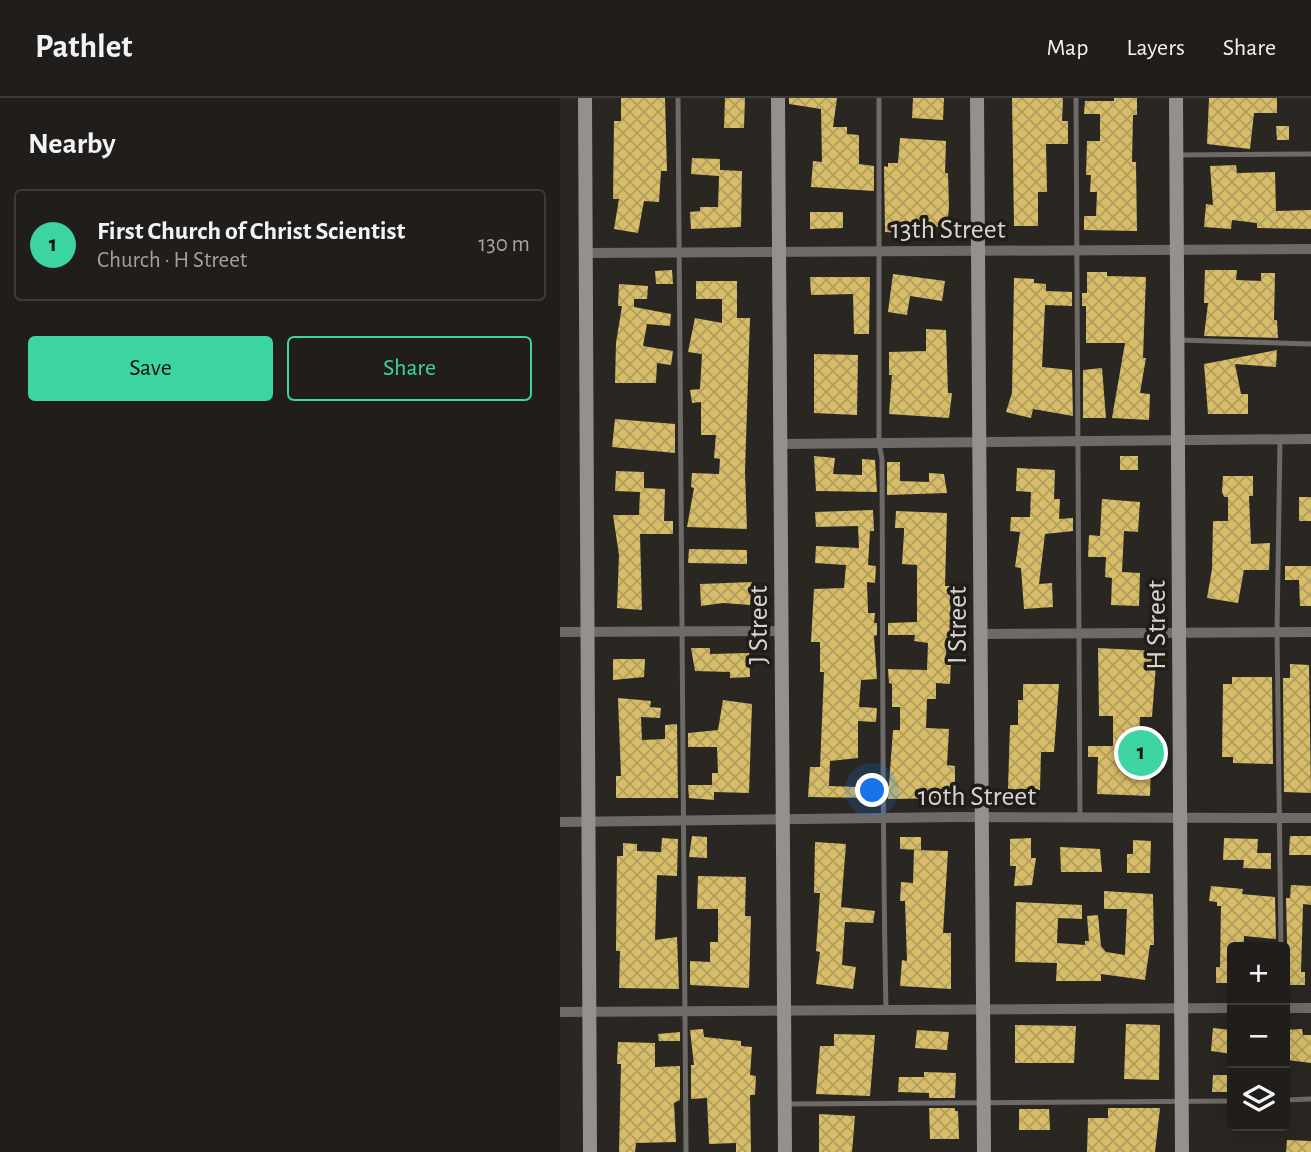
<!DOCTYPE html>
<meta charset="utf-8">
<style>
:root{--surface:#201d1a;--page:#282623;--text:#f1f3f6;--muted:#a2a2a2;--line:#3d3b39;--accent:#3dd4a3}
body{margin:0;font-family:"Alegreya Sans",sans-serif;background:var(--page);color:var(--text)}
.controls{position:absolute;right:21px;bottom:21px;display:grid;overflow:hidden;border-radius:7px;box-shadow:0 7px 28px #0002}
.controls button{width:63px;height:63px;display:grid;place-items:center;padding:0;border:0;border-bottom:2px solid var(--line);background:var(--surface);color:var(--text);font:35px sans-serif}
.you{position:absolute;left:313px;top:693px;width:24px;height:24px;margin:-18px;border:5px solid #fff;border-radius:50%;background:#1a73e8;box-shadow:0 0 0 10px #1a73e833}
.badge{display:grid;place-items:center;width:46px;height:46px;border-radius:50%;background:var(--accent);color:#111;font-size:23px;font-weight:700}
.pin{position:absolute;translate:-50% -50%;border:4px solid #fff;box-shadow:0 2px 7px #0006}
.list{margin:0;padding:0;list-style:none}
h2{display:flex;justify-content:space-between;align-items:center;height:91px;margin:0;padding:0 28px;font-size:30px}
h2 small{font-size:23px;font-weight:400;color:var(--muted)}
.list li{display:grid;grid-template-columns:46px 1fr auto;gap:21px;align-items:center;box-sizing:border-box;height:112px;margin:0 14px 14px;padding:0 14px;border:2px solid var(--line);border-radius:7px}
.list b{display:block;font-size:26px;white-space:nowrap}
.list p{margin:0;font-size:23px;white-space:nowrap;color:var(--muted)}
.list em{font-size:23px;font-style:normal;color:var(--muted)}
.actions{display:flex;gap:14px;padding:21px 28px}
.actions a{flex:1;padding:16px 0;border:2px solid var(--accent);border-radius:7px;text-align:center;font-size:24px;color:var(--accent)}
.actions .main{background:var(--accent);color:#111}
.icon{flex:none;width:38px;height:38px;fill:none;stroke:currentColor;stroke-width:2;stroke-linecap:round;stroke-linejoin:round}
.map{position:relative;flex:none;width:751px;height:1054px;overflow:hidden}
header{display:flex;align-items:center;gap:42px;box-sizing:border-box;height:98px;padding:0 35px;background:var(--surface);border-bottom:2px solid var(--line)}
header strong{font-size:33px}
nav{display:flex;gap:38px;margin-inline-start:auto;font-size:24px}
main{display:flex}
aside{flex:1;background:var(--surface)}
.map>svg:first-child{display:block}
.building{fill:url(#building-cross-hatch)}
.lines{fill:none;stroke-linecap:round;stroke-linejoin:round}
.lane{stroke:#6d6a68;stroke-width:5}
.street{stroke:#6d6a68;stroke-width:10}
.secondary{stroke:#94908d;stroke-width:14}
.labels{text-anchor:middle;stroke-width:7;stroke-linejoin:round;paint-order:stroke}
.street-label{font-size:28px;fill:#d7d4d1;stroke:#201d19}
</style>
<header>
<strong>Pathlet</strong>
<nav><a>Map</a><a>Layers</a><a>Share</a></nav>
</header>
<main>
<aside>
<h2>Nearby<small></small></h2>
<ul class="list">
<li><span class="badge">1</span><div><b>First Church of Christ Scientist</b><p>Church · H Street</p></div><em>130 m</em></li>
</ul>
<div class="actions"><a class="main">Save</a><a>Share</a></div>
</aside>
<div class="map">
<svg width="751" height="1054" viewBox="0 0 751 1054">
<defs>
<pattern id="building-cross-hatch" width="8" height="8" patternUnits="userSpaceOnUse" patternTransform="scale(1.75)"><rect width="8" height="8" fill="#d7bd68"/><path d="M0 0l8 8M0 8l8-8" fill="none" stroke="#b19e5e"/></pattern>
</defs>
<rect width="100%" height="100%" fill="#2a2722"/>
<g class="building">
<polygon points="61,0 105,0 107,73 101,73 99,104 84,103 78,135 54,131 59,101 53,101 54,23 61,23"/>
<polygon points="165,0 185,0 184,30 164,30"/>
<polygon points="229,0 277,0 273,29 287,29 287,36 299,37 299,66 314,68 314,93 251,89 253,63 262,64 261,11 229,6"/>
<polygon points="353,0 384,0 383,22 352,20"/>
<polygon points="452,0 503,0 502,23 508,23 508,46 486,46 487,94 478,94 478,128 454,128"/>
<polygon points="554,0 577,0 577,17 573,17 572,64 576,64 577,133 524,132 524,118 536,118 537,94 530,94 531,77 526,77 527,43 540,43 540,16 524,16 525,3 554,3"/>
<polygon points="649,0 717,0 717,15 694,15 690,51 647,46"/>
<polygon points="716,28 729,28 729,42 717,42"/>
<polygon points="340,40 386,43 385,75 388,75 389,109 387,130 339,124 339,135 325,134 324,68 328,69 328,65 338,65"/>
<polygon points="132,60 160,61 160,72 182,73 181,129 131,131 130,114 140,113 140,109 158,109 159,78 131,76"/>
<polygon points="676,67 677,75 715,74 716,113 751,112 751,131 697,130 697,125 672,122 671,131 644,129 646,106 653,107 650,68"/>
<polygon points="250,114 283,114 283,130 250,131"/>
<polygon points="112,172 113,186 96,186 95,173"/>
<polygon points="645,172 677,172 676,182 701,183 701,175 715,175 714,222 717,222 718,240 644,238 648,205 644,205"/>
<polygon points="527,174 547,174 547,178 586,179 583,260 586,260 580,295 590,296 589,322 552,320 565,245 526,245 526,208 522,208 522,195 527,195"/>
<polygon points="333,176 385,183 382,203 350,198 347,217 328,214"/>
<polygon points="250,179 310,179 309,236 294,236 293,196 251,197"/>
<polygon points="454,180 474,181 474,185 486,186 486,193 512,194 512,208 485,207 482,269 512,272 513,318 473,311 471,320 446,314 452,295"/>
<polygon points="136,183 177,183 177,220 190,220 185,373 187,431 127,429 134,390 131,389 132,375 159,376 160,361 154,360 156,337 141,337 141,304 132,305 130,292 140,291 142,256 128,254 135,220 162,225 162,201 136,201"/>
<polygon points="59,186 88,188 87,201 74,201 74,209 111,216 110,228 87,226 83,248 113,253 111,267 97,265 96,285 55,285 56,245 62,208 58,208"/>
<polygon points="366,231 386,232 388,295 392,295 389,320 329,316 332,277 329,277 329,254 366,253"/>
<polygon points="717,252 716,269 675,266 681,296 688,296 688,316 648,316 644,266"/>
<polygon points="254,256 298,257 297,317 254,315"/>
<polygon points="542,270 546,320 523,320 523,272"/>
<polygon points="55,321 115,326 115,355 52,349"/>
<polygon points="254,358 275,360 273,376 302,377 302,361 315,362 317,394 256,393"/>
<rect x="560" y="358" width="18" height="14"/>
<polygon points="327,364 340,364 340,383 369,384 369,375 384,376 387,395 327,397"/>
<polygon points="457,370 495,372 494,401 500,401 499,421 513,420 513,433 485,436 479,486 492,485 493,509 464,511 461,470 455,469 460,434 450,433 451,419 470,419 471,394 456,393"/>
<polygon points="56,373 84,374 84,390 105,391 104,423 113,423 113,436 80,436 82,512 57,510 59,457 53,417 79,417 80,394 55,393"/>
<polygon points="663,378 693,378 693,398 689,398 691,446 710,445 709,472 684,472 678,505 647,500 652,471 653,423 668,423 668,399 664,399 662,394"/>
<rect x="739" y="399" width="12" height="24"/>
<polygon points="542,401 580,404 578,434 564,433 562,474 580,475 579,508 551,507 552,480 545,479 546,459 528,459 529,437 540,438"/>
<polygon points="313,412 314,433 310,433 308,467 316,468 315,485 307,484 308,515 315,515 314,525 317,525 317,537 314,538 317,581 301,582 299,609 317,610 316,624 298,623 298,660 270,663 269,688 297,689 297,682 318,683 318,700 248,699 250,669 260,669 264,574 260,574 260,544 251,544 254,491 284,490 286,467 255,465 256,448 299,450 298,428 256,429 255,414"/>
<polygon points="336,413 387,415 385,488 390,488 391,526 385,561 391,561 390,586 376,585 376,601 367,601 366,630 389,631 387,667 395,668 395,700 328,701 333,632 340,632 340,609 332,609 332,586 329,585 328,571 367,572 368,545 354,543 355,537 328,537 328,525 357,524 357,467 342,466 344,435 344,430 335,430"/>
<polygon points="129,451 187,452 187,466 128,465"/>
<polygon points="725,468 751,468 751,508 740,508 739,482 725,482"/>
<polygon points="192,484 190,507 163,505 141,508 140,486"/>
<polygon points="131,550 150,550 150,556 189,555 190,579 170,580 170,574 135,573"/>
<polygon points="538,550 597,553 592,619 580,619 579,640 592,640 590,698 537,696 538,659 528,659 528,648 553,648 553,618 539,618"/>
<polygon points="53,561 85,561 84,579 53,582"/>
<polygon points="730,566 749,567 751,695 724,694 723,580 730,580"/>
<polygon points="672,579 712,579 713,666 673,665 673,659 662,659 663,586 672,586"/>
<polygon points="463,586 499,586 494,654 481,654 480,692 448,691 450,627 458,627 458,602 463,602"/>
<polygon points="58,600 91,603 90,609 101,610 100,620 81,619 82,642 105,641 105,627 117,626 118,700 56,700 56,678 61,678"/>
<polygon points="163,602 192,606 189,695 154,694 154,702 129,700 128,687 152,687 152,675 158,675 157,649 128,649 128,635 158,632"/>
<polygon points="132,738 147,739 147,760 129,759"/>
<polygon points="730,738 751,738 751,757 729,757"/>
<polygon points="340,739 361,739 361,752 340,751"/>
<polygon points="102,740 118,741 117,778 97,777 95,842 117,839 119,891 59,890 60,853 56,853 57,758 63,758 63,745 77,746 77,753 101,754"/>
<polygon points="471,740 471,760 476,760 472,787 454,788 456,768 450,768 450,741"/>
<polygon points="664,740 698,741 697,755 711,755 711,771 683,770 684,762 663,762"/>
<polygon points="573,742 591,743 590,775 567,775 567,756 573,756"/>
<polygon points="255,744 286,746 281,809 315,813 313,825 285,824 282,867 296,869 293,891 256,886 260,854 256,853 260,795 254,795"/>
<polygon points="500,749 540,751 542,774 501,774"/>
<polygon points="354,752 388,753 383,835 391,835 391,891 340,888 342,862 347,863 345,803 340,803 341,784 353,785"/>
<polygon points="138,778 186,779 185,818 191,818 189,890 130,887 130,863 150,864 150,844 158,844 158,811 137,811"/>
<polygon points="731,787 751,788 751,807 743,806 741,874 745,874 745,887 728,887 726,800 730,800"/>
<polygon points="651,788 683,791 682,796 715,799 716,841 684,838 684,847 672,846 672,885 656,885 656,869 660,869 661,808 657,808 657,804 649,803"/>
<polygon points="544,793 593,796 594,847 590,847 585,882 541,876 541,883 496,883 497,865 455,864 456,804 522,807 522,821 498,820 497,845 525,847 525,843 529,843 527,818 538,817 541,848 546,854 565,857 567,811 544,811"/>
<polygon points="566,926 600,927 599,982 564,981"/>
<polygon points="455,927 516,928 514,965 455,965"/>
<polygon points="653,930 672,932 672,956 651,953"/>
<polygon points="143,931 144,939 181,943 181,948 192,949 190,977 196,978 195,997 190,997 191,1054 176,1054 176,1045 149,1046 147,1000 131,1001 131,967 134,967 130,932"/>
<polygon points="742,931 743,937 751,937 751,965 727,962 725,958 725,932"/>
<polygon points="357,932 389,934 387,952 355,950"/>
<polygon points="120,934 120,943 99,943 98,936"/>
<polygon points="274,936 315,937 310,998 256,996 260,948 274,948"/>
<polygon points="58,944 95,945 95,969 120,968 120,1002 114,1005 116,1044 76,1045 75,1054 59,1054 61,966 57,966"/>
<polygon points="364,974 396,975 395,1000 369,1000 369,995 338,994 339,979 364,979"/>
<polygon points="653,977 672,977 672,994 652,994"/>
<polygon points="369,1010 395,1010 395,1013 398,1013 399,1041 370,1041"/>
<polygon points="548,1010 600,1010 595,1054 527,1054 528,1020 548,1020"/>
<polygon points="459,1011 489,1011 490,1032 459,1032"/>
<polygon points="259,1016 295,1018 292,1054 259,1054"/>
<polygon points="727,1042 751,1043 751,1054 726,1054"/>
</g>
<g class="lines">
<g class="lane">
<polyline points="118,0 126,1054"/>
<path d="M 319,0 L 319,346 L 322,361 C 323,545 322,728 326,912"/>
<polyline points="516,0 520,720"/>
<polyline points="618,57 751,56"/>
<polyline points="618,242 751,246"/>
<polyline points="720,342 717,534 721,849"/>
<polyline points="725,1002 751,1001"/>
<polyline points="228,1006 672,1003"/>
</g>
<g class="street">
<polyline points="25,155 751,151"/>
<polyline points="221,346 751,341"/>
<polyline points="0,534 222,533"/>
<polyline points="421,536 751,534"/>
<polyline points="0,724 399,719 751,720"/>
<polyline points="725,910 751,910"/>
<polyline points="0,914 672,910"/>
</g>
<g class="secondary">
<polyline points="25,0 30,1054"/>
<polyline points="218,0 225,1054"/>
<polyline points="417,0 424,1054"/>
<polyline points="616,0 622,1054"/>
</g>
</g>
<g class="labels">
<g class="street-label">
<text x="388" y="140">13th Street</text>
<text transform="translate(197 527) rotate(-90)" y="10">J Street</text>
<text transform="translate(396 527) rotate(-90)" y="10">I Street</text>
<text transform="translate(595 527) rotate(-90)" y="10">H Street</text>
<text x="417" y="707">10th Street</text>
</g>
</g>
</svg>
<div class="controls">
<button>+</button>
<button>−</button>
<button><svg class="icon" aria-label="layers" viewBox="0 0 24 24"><path d="M12 4l9 5-9 5-9-5zM3 14l9 5 9-5"/></svg></button>
</div>
<div class="you"></div>
<div class="pin badge" style="left:581px;top:655px">1</div>
</div>
</main>
